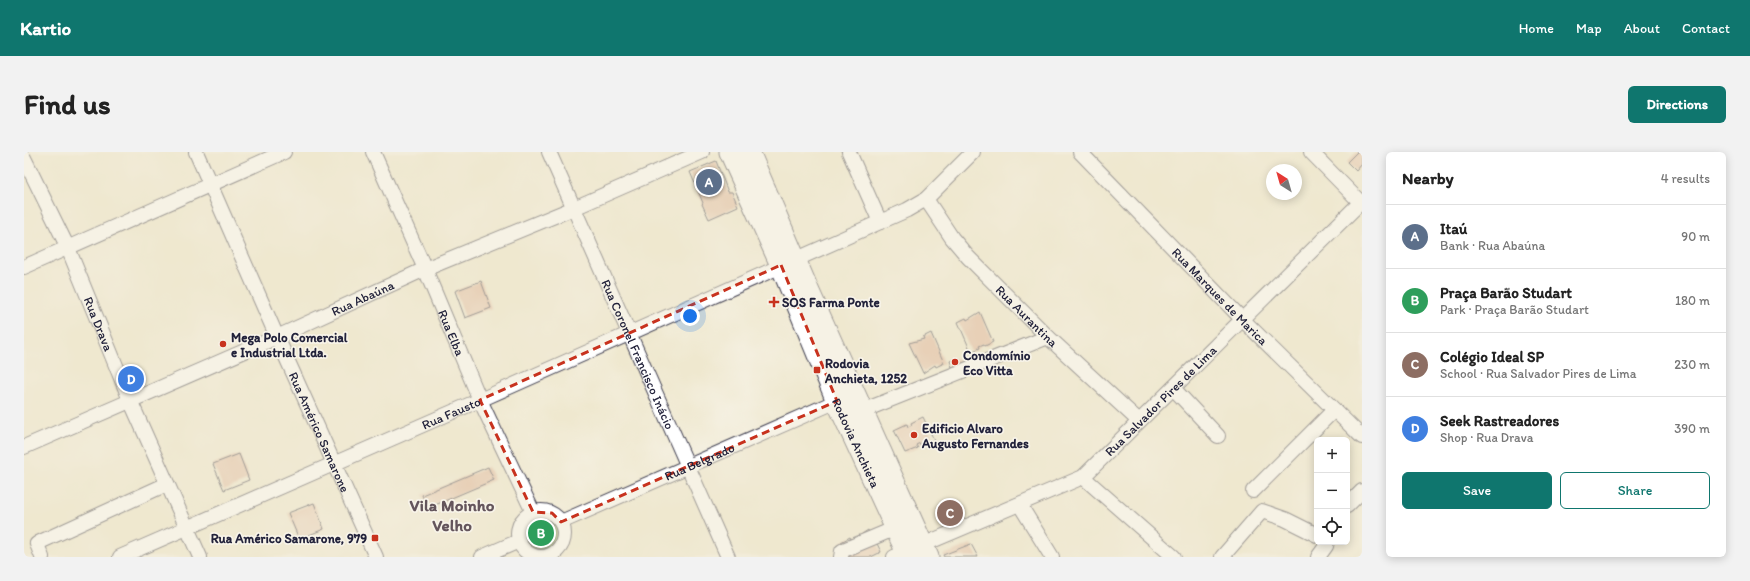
<!DOCTYPE html>
<meta charset="utf-8">
<style>
:root{--surface:#fff;--page:#f2f2f2;--text:#222;--muted:#767676;--line:#e0e0e0;--accent:#0f766e}
body{margin:0;font-family:Itim,sans-serif;background:var(--page);color:var(--text)}
.controls{position:absolute;right:12px;bottom:12px;display:grid;overflow:hidden;border-radius:6px;box-shadow:0 2px 10px #0003}
.controls button{width:36px;height:36px;display:grid;place-items:center;padding:0;border:0;border-bottom:1px solid var(--line);background:var(--surface);color:var(--text);font:20px sans-serif}
.compass{position:absolute;left:1242px;top:12px;width:36px;height:36px;border-radius:50%;background:var(--surface);box-shadow:0 2px 10px #0003;rotate:323deg}
.you{position:absolute;left:666px;top:164px;width:14px;height:14px;margin:-10px;border:3px solid #fff;border-radius:50%;background:#1a73e8;box-shadow:0 0 0 6px #1a73e833}
.badge{display:grid;place-items:center;width:26px;height:26px;border-radius:50%;background:var(--accent);color:#fff;font-size:13px;font-weight:700}
.pin{position:absolute;translate:-50% -50%;border:2px solid #fff;box-shadow:0 1px 4px #0006}
.list{margin:0;padding:0;list-style:none}
h2{display:flex;justify-content:space-between;align-items:center;height:52px;margin:0;padding:0 16px;font-size:17px}
h2 small{font-size:13px;font-weight:400;color:var(--muted)}
.list li{display:grid;grid-template-columns:26px 1fr auto;gap:12px;align-items:center;box-sizing:border-box;height:64px;padding:0 16px;border-top:1px solid var(--line)}
.list b{display:block;font-size:15px;white-space:nowrap}
.list p{margin:0;font-size:13px;white-space:nowrap;color:var(--muted)}
.list em{font-size:13px;font-style:normal;color:var(--muted)}
.actions{display:flex;gap:8px;padding:12px 16px}
.actions a{flex:1;padding:9px 0;border:1px solid var(--accent);border-radius:6px;text-align:center;font-size:14px;color:var(--accent)}
.actions .main{background:var(--accent);color:#fff}
.icon{flex:none;width:22px;height:22px;fill:none;stroke:currentColor;stroke-width:2;stroke-linecap:round;stroke-linejoin:round}
.map{position:relative;flex:none;width:1338px;height:405px;overflow:hidden;border-radius:6px}
header{display:flex;align-items:center;gap:24px;box-sizing:border-box;height:56px;padding:0 20px;background:var(--accent);color:#fff}
header strong{font-size:19px}
nav{display:flex;gap:22px;margin-inline-start:auto;font-size:14px}
.intro{display:flex;align-items:center;justify-content:space-between;box-sizing:border-box;height:96px;padding:0 24px}
h1{margin:0;font-size:28px}
.button{padding:10px 18px;border-radius:6px;background:var(--accent);color:#fff;font-size:14px;font-weight:700}
main{display:flex;gap:24px;padding:0 24px}
aside{flex:1;background:var(--surface);border-radius:6px;box-shadow:0 2px 10px #0003}
.map>svg:first-child{display:block}
.built{fill:#e6daba}
.green{fill:#b9d479;stroke:#6e7b5a}
.building{fill:#dfb49a}
.lines{fill:none;stroke-linecap:round;stroke-linejoin:round}
.minor-casing{stroke:#414051;stroke-width:16}
.highway-casing{stroke:#414051;stroke-width:23}
.minor{stroke:#fff;stroke-width:14}
.highway{stroke:#fff;stroke-width:21}
.marked{fill:none;stroke:#c8321e;stroke-width:3;stroke-dasharray:8 5;stroke-linejoin:round}
.poi-dot{fill:#c8321e;stroke:#f7f3e8;stroke-width:1.5}
.labels{text-anchor:middle;stroke-width:3.5;stroke-linejoin:round;paint-order:stroke}
.street-label{font-size:13px;fill:#22223b;stroke:#f7f3e8}
.poi-label{font-size:13px;font-weight:bold;fill:#22223b;stroke:#f7f3e8;text-anchor:start}
.district-label{font-size:17px;font-weight:bold;fill:#64555c;stroke:#f7f3e8}
</style>
<header>
<strong>Kartio</strong>
<nav><a>Home</a><a>Map</a><a>About</a><a>Contact</a></nav>
</header>
<div class="intro"><h1>Find us</h1><a class="button">Directions</a></div>
<main>
<div class="map">
<svg width="1338" height="405" viewBox="0 0 1338 405">
<rect width="100%" height="100%" fill="#f7f3e8"/>
<filter id="ink" filterUnits="userSpaceOnUse"><feTurbulence type="fractalNoise" baseFrequency=".025" numOctaves="2"/><feDisplacementMap in="SourceGraphic" scale="8" xChannelSelector="R" yChannelSelector="G"/><feConvolveMatrix kernelMatrix="1 2 1 2 8 2 1 2 1" color-interpolation-filters="sRGB"/></filter>
<filter id="wash" filterUnits="userSpaceOnUse"><feTurbulence type="fractalNoise" baseFrequency=".012" numOctaves="4" result="noise"/><feDisplacementMap in="SourceGraphic" scale="16" xChannelSelector="R" yChannelSelector="G"/><feGaussianBlur stdDeviation="0.9" result="paint"/><feColorMatrix in="noise" values="0 0 0 0 0 0 0 0 0 0 0 0 0 0 0 0 0 1.4 0 .05"/><feComposite in="paint" operator="in"/></filter>
<g filter="url(#wash)">
<rect width="100%" height="100%" fill="#efe8cf"/>
<polygon class="built" points="927,349 931,358 942,354 946,364 914,378 905,358"/>
<circle class="green" cx="517" cy="382" r="19"/>
<g id="blocks">
<g class="building">
<polygon points="1333,0 1338,0 1338,12 1332,19 1323,10"/>
<polygon points="692,9 704,40 708,40 714,54 685,67 678,52 679,51 666,20"/>
<polygon points="457,129 467,156 441,166 431,139"/>
<polygon points="956,160 969,190 961,194 960,192 955,194 956,196 947,200 934,170 942,166 943,168"/>
<polygon points="907,181 920,211 912,215 911,213 899,221 885,191 900,187 899,185"/>
<polygon points="934,206 936,212 928,215 926,209"/>
<polygon points="899,265 910,288 897,294 896,291 892,293 894,296 881,301 870,278 883,272 884,275 888,273 887,271"/>
<polygon points="215,302 225,328 200,338 189,312"/>
<polygon points="464,315 470,328 404,356 398,343"/>
<polygon points="290,351 300,377 275,387 264,361"/>
<polygon points="844,378 847,384 849,383 857,400 847,405 822,405 817,390 826,385 829,390 840,386 838,382"/>
<polygon points="947,392 954,405 920,405 919,403"/>
</g>
</g>
</g>
<g filter="url(#ink)">
<use href="#blocks" fill-opacity="0" stroke="#414051" stroke-width="1"/>
<g class="lines">
<defs>
<g id="minor">
<path id="s1" d="M 172,0 L 253,185 L 352,405"/>
<path id="s2" d="M 349,0 L 401,117 L 456,248 L 509,360"/>
<path id="s3" d="M 525,0 L 704,405"/>
<polyline points="825,0 856,70"/>
<path id="s4" d="M 1056,0 L 1218,167 L 1338,285"/>
<polyline points="1287,0 1338,52"/>
<path id="s5" d="M 0,6 L 44,96 L 106,248 L 176,405"/>
<path id="s6" d="M 902,47 L 928,86 L 944,105 L 1024,185 L 1115,269"/>
<polyline points="0,115 260,0"/>
<polyline points="1149,236 1194,284"/>
<polyline points="838,259 1024,185"/>
<path id="s7" d="M 0,295 L 253,185 L 401,117 L 550,56 L 678,0"/>
<polyline points="1059,325 1150,405"/>
<polyline points="1229,339 1310,258"/>
<polyline points="996,353 1028,405"/>
<polyline points="1323,354 1338,339"/>
<circle cx="517" cy="382" r="23"/>
<path id="s8" d="M 537,370 L 813,249"/>
<polyline points="18,405 13,392 16,390 143,332"/>
<path id="s9" d="M 96,405 L 456,248 L 883,58 L 902,47 L 949,0"/>
<polyline points="458,405 495,389"/>
<polyline points="817,405 818,399 822,397 872,376"/>
<path id="s10" d="M 870,405 L 1059,325 L 1338,49"/>
<polyline points="1198,405 1238,359 1261,367 1293,383"/>
<polyline points="1294,405 1302,394 1303,390"/>
</g>
<g id="highway">
<path id="s11" d="M 706,0 L 757,113 L 813,249 L 885,405"/>
<polyline points="725,0 785,140 904,405"/>
</g>
</defs>
<use href="#minor" class="minor-casing"/>
<use href="#highway" class="highway-casing"/>
<use href="#minor" class="minor"/>
<use href="#highway" class="highway"/>
</g>
</g>
<path d="M0 0H1338V405H0ZM 757,113 L 813,249 L 537,370 L 528,361 L 509,360 L 456,248 Z" fill="#efe8cf" fill-opacity=".55" fill-rule="evenodd"/>
<path class="marked" d="M 757,113 L 813,249 L 537,370 L 528,361 L 509,360 L 456,248 Z"/>
<g class="poi-dot">
<path d="M748 144h4v4h4v4h-4v4h-4v-4h-4v-4h4z"/>
<circle cx="199" cy="192" r="4"/>
<circle cx="931" cy="210" r="4"/>
<rect x="789" y="214" width="8" height="8" rx="2"/>
<circle cx="890" cy="283" r="4"/>
<rect x="347" y="382" width="8" height="8" rx="2"/>
</g>
<g class="labels">
<g class="street-label">
<text dy="5" stroke="none"><textPath href="#s4" startOffset="201">Rua Marques de Marica</textPath></text>
<text dy="5" stroke="none"><textPath href="#s7" startOffset="370">Rua Abaúna</textPath></text>
<text dy="5" stroke="none"><textPath href="#s6" startOffset="155">Rua Aurantina</textPath></text>
<text dy="5" stroke="none"><textPath href="#s5" startOffset="182">Rua Drava</textPath></text>
<text dy="5" stroke="none"><textPath href="#s2" startOffset="197">Rua Elba</textPath></text>
<text dy="5" stroke="none"><textPath href="#s3" startOffset="221">Rua Coronel Francisco Inácio</textPath></text>
<text dy="5" stroke="none"><textPath href="#s10" startOffset="314">Rua Salvador Pires de Lima</textPath></text>
<text dy="5" stroke="none"><textPath href="#s9" startOffset="361">Rua Fausto</textPath></text>
<text dy="5" stroke="none"><textPath href="#s1" startOffset="306">Rua Américo Samarone</textPath></text>
<text dy="5" stroke="none"><textPath href="#s11" startOffset="317">Rodovia Anchieta</textPath></text>
<text dy="5" stroke="none"><textPath href="#s8" startOffset="151">Rua Belgrado</textPath></text>
</g>
<g class="poi-label">
<text x="758" y="155">SOS Farma Ponte</text>
<text x="207" y="190">Mega Polo Comercial<tspan x="207" dy="15">e Industrial Ltda.</tspan></text>
<text x="939" y="208">Condomínio<tspan x="939" dy="15">Eco Vitta</tspan></text>
<text x="801" y="216">Rodovia<tspan x="801" dy="15">Anchieta, 1252</tspan></text>
<text x="898" y="281">Edificio Alvaro<tspan x="898" dy="15">Augusto Fernandes</tspan></text>
<text x="343" y="391" text-anchor="end">Rua Américo Samarone, 979</text>
</g>
<g class="district-label">
<text x="428" y="359">Vila Moinho<tspan x="428" dy="20">Velho</tspan></text>
</g>
</g>
</svg>
<div class="controls">
<button>+</button>
<button>−</button>
<button><svg class="icon" aria-label="locate" viewBox="0 0 24 24"><circle cx="12" cy="12" r="6"/><path d="M12 2v4M12 18v4M2 12h4M18 12h4"/></svg></button>
</div>
<svg class="compass" viewBox="-18 -18 36 36"><path d="M0-13l5 13h-10z" fill="#e53935"/><path d="M0 13l5-13h-10z" fill="#767676"/></svg>
<div class="you"></div>
<div class="pin badge" style="left:685px;top:30px;background:#5c6f8a">A</div>
<div class="pin badge" style="left:517px;top:381px;background:#2e9e5b">B</div>
<div class="pin badge" style="left:926px;top:361px;background:#8d6e63">C</div>
<div class="pin badge" style="left:107px;top:227px;background:#3f7fe0">D</div>
</div>
<aside>
<h2>Nearby<small>4 results</small></h2>
<ul class="list">
<li><span class="badge" style="background:#5c6f8a">A</span><div><b>Itaú</b><p>Bank · Rua Abaúna</p></div><em>90 m</em></li>
<li><span class="badge" style="background:#2e9e5b">B</span><div><b>Praça Barão Studart</b><p>Park · Praça Barão Studart</p></div><em>180 m</em></li>
<li><span class="badge" style="background:#8d6e63">C</span><div><b>Colégio Ideal SP</b><p>School · Rua Salvador Pires de Lima</p></div><em>230 m</em></li>
<li><span class="badge" style="background:#3f7fe0">D</span><div><b>Seek Rastreadores</b><p>Shop · Rua Drava</p></div><em>390 m</em></li>
</ul>
<div class="actions"><a class="main">Save</a><a>Share</a></div>
</aside>
</main>
